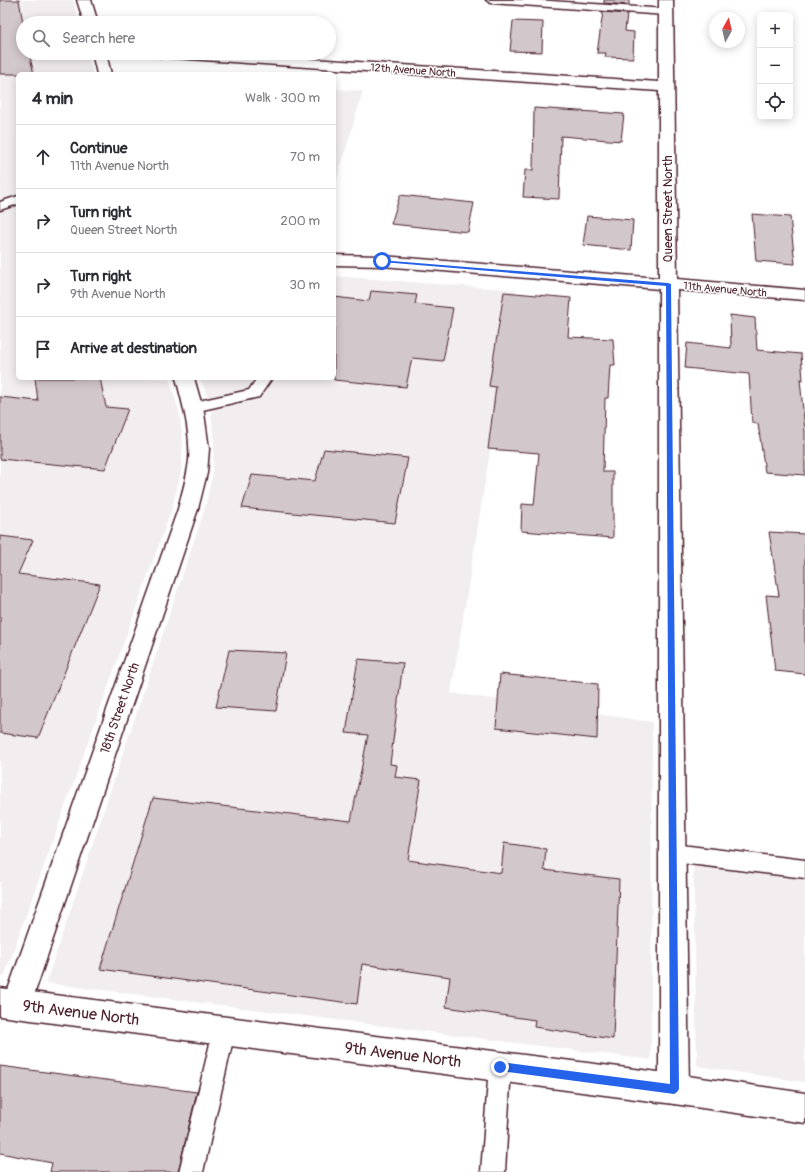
<!DOCTYPE html>
<meta charset="utf-8">
<style>
:root{--surface:#fff;--page:#f2f2f3;--text:#2b2b33;--muted:#7c7c81;--line:#e1e1e2}
body{margin:0;font-family:Pangolin,sans-serif;background:var(--page);color:var(--text)}
.controls{position:absolute;right:12px;top:12px;display:grid;overflow:hidden;border-radius:6px;box-shadow:0 2px 10px #0003}
.controls button{width:36px;height:36px;display:grid;place-items:center;padding:0;border:0;border-bottom:1px solid var(--line);background:var(--surface);color:var(--text);font:20px sans-serif}
.compass{position:absolute;left:709px;top:12px;width:36px;height:36px;border-radius:50%;background:var(--surface);box-shadow:0 2px 10px #0003;rotate:8deg}
.stop{position:absolute;width:12px;height:12px;margin:-9px;border:3px solid #2563eb;border-radius:50%;background:#fff}
.stop.end{background:#2563eb;border-color:#fff;box-shadow:0 1px 4px #0008}
.list{margin:0;padding:0;list-style:none}
h2{display:flex;justify-content:space-between;align-items:center;height:52px;margin:0;padding:0 16px;font-size:17px}
h2 small{font-size:13px;font-weight:400;color:var(--muted)}
.list li{display:grid;grid-template-columns:26px 1fr auto;gap:12px;align-items:center;box-sizing:border-box;height:64px;padding:0 16px;border-top:1px solid var(--line)}
.list b{display:block;font-size:15px;white-space:nowrap}
.list p{margin:0;font-size:13px;white-space:nowrap;color:var(--muted)}
.list em{font-size:13px;font-style:normal;color:var(--muted)}
.icon{flex:none;width:22px;height:22px;fill:none;stroke:currentColor;stroke-width:2;stroke-linecap:round;stroke-linejoin:round}
.map{position:relative;flex:none;width:805px;height:1172px;overflow:hidden}
.search{position:absolute;background:var(--surface);box-shadow:0 2px 10px #0003;left:16px;top:16px;width:320px;height:44px;display:flex;align-items:center;gap:10px;box-sizing:border-box;padding:0 14px;border-radius:22px;color:var(--muted);font-size:15px}
.panel{position:absolute;background:var(--surface);box-shadow:0 2px 10px #0003;left:16px;top:72px;width:320px;height:308px;border-radius:6px}
.map>svg:first-child{display:block}
.built{fill:#f2eeef}
.building{fill:#d2c7cb;stroke:#4a1f2b}
.lines{fill:none;stroke-linecap:round;stroke-linejoin:round}
.lane-casing{stroke:#4a1f2b;stroke-width:3}
.street-casing{stroke:#4a1f2b;stroke-width:3}
.secondary-casing{stroke:#4a1f2b;stroke-width:3}
.lane{fill:#fff;fill-rule:evenodd}
.street{fill:#fff;fill-rule:evenodd}
.secondary{fill:#fff;fill-rule:evenodd}
.route{fill:#2563eb}
.labels{text-anchor:middle;stroke-width:3;stroke-linejoin:round;paint-order:stroke}
.far-street-label{font-size:11px;fill:#4a1f2b;stroke:#fff}
.street-label{font-size:13px;fill:#4a1f2b;stroke:#fff}
.near-street-label{font-size:16px;fill:#4a1f2b;stroke:#fff}
</style>
<div class="map">
<svg width="805" height="1172" viewBox="0 0 805 1172">
<rect width="100%" height="100%" fill="#fff"/>
<filter id="ink" filterUnits="userSpaceOnUse"><feTurbulence type="fractalNoise" baseFrequency=".025" numOctaves="2"/><feDisplacementMap in="SourceGraphic" scale="8" xChannelSelector="R" yChannelSelector="G"/><feConvolveMatrix kernelMatrix="1 2 1 2 8 2 1 2 1" color-interpolation-filters="sRGB"/></filter>
<g filter="url(#ink)">
<g class="built">
<polygon points="0,0 73,0 80,23 23,23 23,53 84,53 87,54 93,74 18,74 18,378 169,378 179,411 183,443 181,472 172,508 4,977 0,977"/>
<polygon points="334,89 363,91 334,190"/>
<polygon points="334,276 516,290 451,693 652,722 651,1060 46,983 204,511 213,472 214,438 211,415 212,414 207,394 206,394 200,378 334,378"/>
<polygon points="693,847 805,862 805,1082 697,1066"/>
</g>
<g class="building">
<polygon points="0,0 19,0 23,23 23,53 29,53 34,74 0,74"/>
<polygon points="604,0 629,0 629,5 604,3"/>
<polygon points="603,12 627,14 625,31 634,32 633,58 605,57 606,53 597,53"/>
<polygon points="513,21 543,22 542,52 510,51"/>
<polygon points="534,108 624,114 621,141 561,136 559,199 523,197 525,170 533,170"/>
<polygon points="400,195 474,203 468,232 391,224"/>
<polygon points="752,214 790,217 795,264 756,261"/>
<polygon points="587,216 633,220 631,250 583,245"/>
<polygon points="371,291 417,295 415,304 453,308 443,361 412,358 406,387 334,380 334,297 369,301"/>
<polygon points="504,292 571,298 568,337 613,339 615,365 610,365 608,398 605,398 603,472 613,472 613,538 521,531 522,504 534,505 539,453 488,449 496,387 489,386"/>
<polygon points="730,315 755,318 757,350 801,354 803,380 800,379 805,431 805,475 765,472 758,424 752,423 749,374 685,368 687,343 731,348"/>
<polygon points="35,378 100,378 106,407 128,409 105,469 0,459 0,397 38,401"/>
<polygon points="324,449 408,458 395,523 242,508 252,475 315,481"/>
<polygon points="769,532 805,534 805,674 775,671 766,595 779,596"/>
<polygon points="0,536 33,540 18,574 100,584 38,738 0,733"/>
<polygon points="229,650 286,653 276,711 216,707"/>
<polygon points="358,659 403,663 390,764 397,765 395,777 421,780 408,860 501,873 504,843 546,849 544,870 619,879 613,1039 534,1027 535,1020 446,1007 450,977 362,964 357,1004 100,969 153,798 351,821 368,735 346,733"/>
<polygon points="500,674 598,684 597,739 496,728"/>
<polygon points="0,1066 197,1092 178,1172 50,1172 52,1163 0,1153"/>
</g>
<g class="lines">
<defs>
<g id="lane">
<polygon points="486,0 536,0 666,9 671,12 666,15 491,3"/>
<polygon points="18,196 18,204 0,210 0,202"/>
<polygon points="257,378 272,378 259,397 194,412 189,411 187,407 189,403 194,402 249,390"/>
<polygon points="673,844 805,860 805,878 673,862 666,859 663,853 666,847"/>
<polygon points="224,1020 232,1023 235,1031 203,1172 179,1172 213,1031 216,1023"/>
<polygon points="500,1056 508,1059 511,1067 505,1172 481,1172 489,1067 492,1059"/>
</g>
<g id="street">
<polygon points="77,0 91,0 98,23 84,23"/>
<polygon points="659,0 673,0 677,279 805,290 805,300 677,290 689,1089 684,1099 674,1104 664,1099 659,1089 659,289 382,266 334,265 334,255 382,256 659,278 659,91 160,57 155,56 153,53 223,53 659,82"/>
<polygon points="92,53 106,53 111,74 97,74"/>
<path d="M 176,378 L 194,378 L 204,413 L 209,449 L 207,473 L 198,509 L 31,1004 L 27,1014 L 17,1018 L 7,1014 L 3,1004 L 178,509 C 182,493 187,477 189,461 C 191,432 183,405 176,378 Z"/>
</g>
<polygon id="secondary" points="0,988 674,1074 805,1093 805,1123 674,1104 0,1016"/>
</defs>
<use href="#lane" class="lane-casing"/>
<use href="#street" class="street-casing"/>
<use href="#secondary" class="secondary-casing"/>
<use href="#lane" class="lane"/>
<use href="#street" class="street"/>
<use href="#secondary" class="secondary"/>
</g>
</g>
<polygon class="route" points="380,260 668,283 671,284 679,1089 677,1092 674,1094 500,1071 497,1070 495,1067 497,1064 500,1062 670,1084 666,286 382,262 380,262"/>
<g class="labels">
<g class="far-street-label">
<text transform="translate(413 70) rotate(4)" y="4">12th Avenue North</text>
<text transform="translate(725 289) rotate(5)" y="4">11th Avenue North</text>
</g>
<g class="street-label">
<text transform="translate(667 209) rotate(-90)" y="5">Queen Street North</text>
<text transform="translate(119 708) rotate(-71)" y="5">18th Street North</text>
</g>
<g class="near-street-label">
<text transform="translate(81 1012) rotate(7)" y="6">9th Avenue North</text>
<text transform="translate(403 1054) rotate(7)" y="6">9th Avenue North</text>
</g>
</g>
</svg>
<div class="controls">
<button>+</button>
<button>−</button>
<button><svg class="icon" aria-label="locate" viewBox="0 0 24 24"><circle cx="12" cy="12" r="6"/><path d="M12 2v4M12 18v4M2 12h4M18 12h4"/></svg></button>
</div>
<svg class="compass" viewBox="-18 -18 36 36"><path d="M0-13l5 13h-10z" fill="#e53935"/><path d="M0 13l5-13h-10z" fill="#7c7c81"/></svg>
<div class="stop" style="left:382px;top:261px"></div>
<div class="stop end" style="left:500px;top:1067px"></div>
<div class="search"><svg class="icon" aria-label="search" viewBox="0 0 24 24"><circle cx="10" cy="10" r="6"/><path d="M15 15l6 6"/></svg>Search here</div>
<section class="panel">
<h2>4 min<small>Walk · 300 m</small></h2>
<ul class="list">
<li><svg class="icon" aria-label="ahead" viewBox="0 0 24 24"><path d="M12 20V5M6 11l6-6 6 6"/></svg><div><b>Continue</b><p>11th Avenue North</p></div><em>70 m</em></li>
<li><svg class="icon" aria-label="right" viewBox="0 0 24 24"><path d="M7 20v-9h11M14 6l5 5-5 5"/></svg><div><b>Turn right</b><p>Queen Street North</p></div><em>200 m</em></li>
<li><svg class="icon" aria-label="right" viewBox="0 0 24 24"><path d="M7 20v-9h11M14 6l5 5-5 5"/></svg><div><b>Turn right</b><p>9th Avenue North</p></div><em>30 m</em></li>
<li><svg class="icon" aria-label="arrive" viewBox="0 0 24 24"><path d="M6 21V4h12l-3 4 3 4H6"/></svg><div><b>Arrive at destination</b></div></li>
</ul>
</section>
</div>
